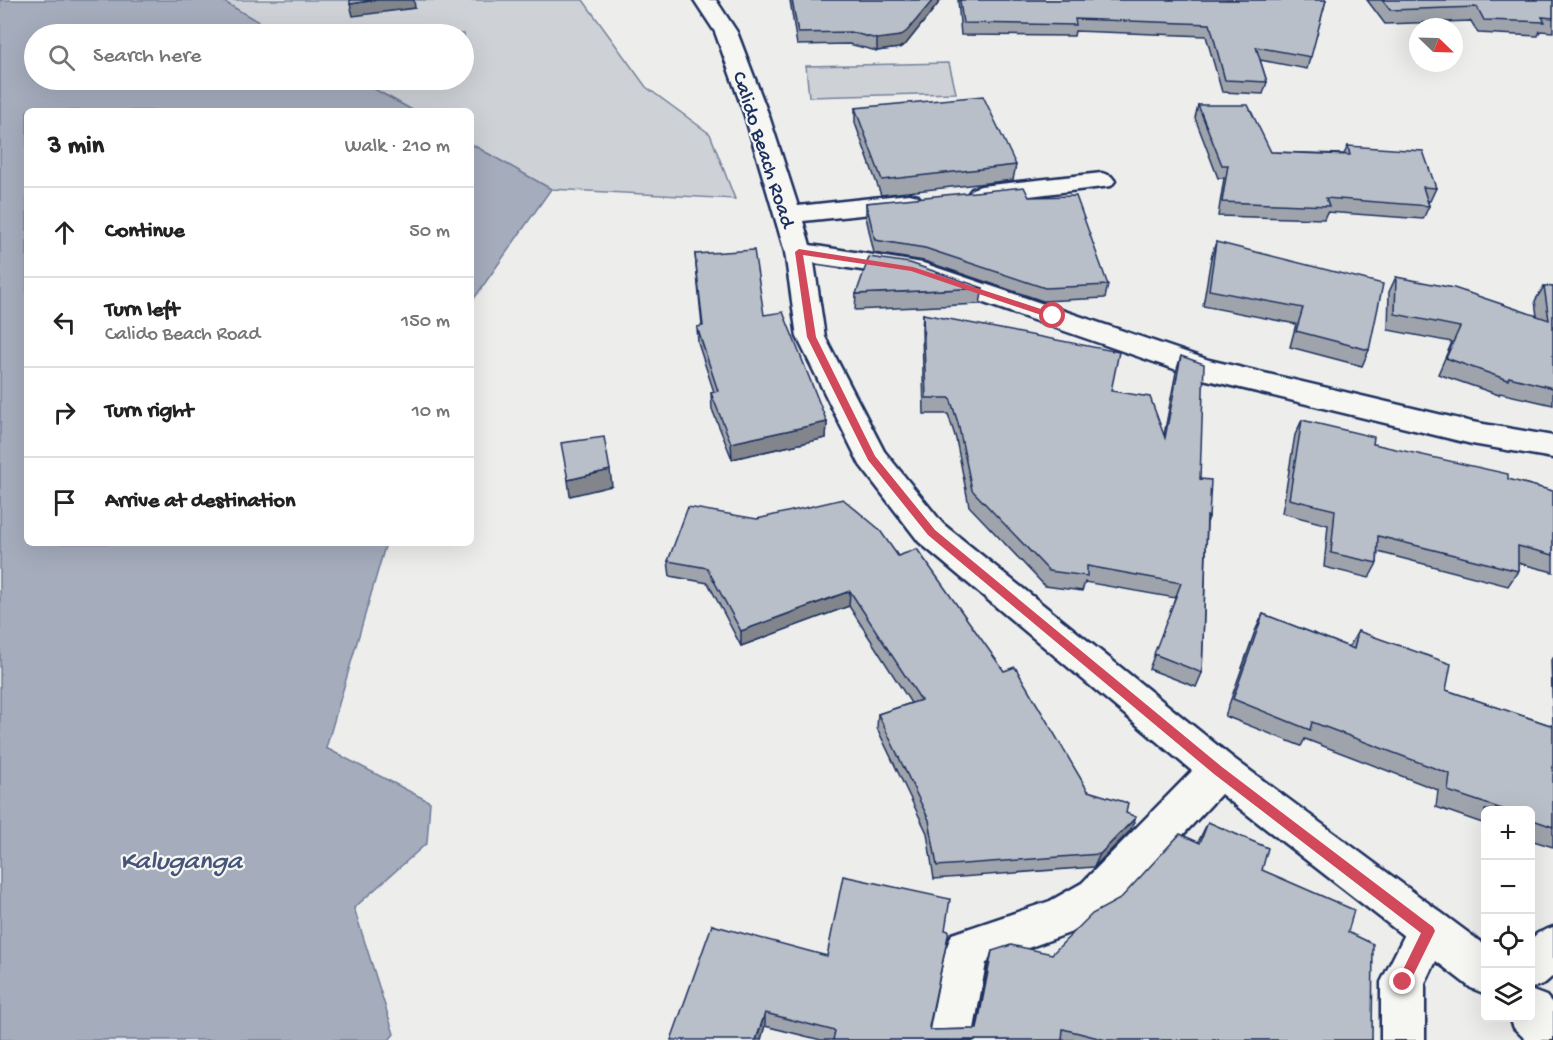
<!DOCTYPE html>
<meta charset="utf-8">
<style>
:root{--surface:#fff;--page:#f2f2f2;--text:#222;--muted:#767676;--line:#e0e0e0}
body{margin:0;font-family:"Gochi Hand",sans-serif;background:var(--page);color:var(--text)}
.controls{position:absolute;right:18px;bottom:18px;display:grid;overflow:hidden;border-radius:9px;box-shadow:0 6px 24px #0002}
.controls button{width:54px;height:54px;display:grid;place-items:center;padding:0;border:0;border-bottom:2px solid var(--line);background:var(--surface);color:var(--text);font:30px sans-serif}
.compass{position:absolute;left:1409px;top:18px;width:54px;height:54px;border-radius:50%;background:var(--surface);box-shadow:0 6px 24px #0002;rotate:113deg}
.stop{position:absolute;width:18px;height:18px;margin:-14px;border:4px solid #d1495b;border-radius:50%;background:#fff}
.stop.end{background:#d1495b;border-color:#fff;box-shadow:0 2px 6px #0008}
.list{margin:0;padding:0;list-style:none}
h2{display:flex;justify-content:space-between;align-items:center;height:78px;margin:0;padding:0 24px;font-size:26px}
h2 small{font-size:20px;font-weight:400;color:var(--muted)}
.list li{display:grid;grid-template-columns:39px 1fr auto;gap:18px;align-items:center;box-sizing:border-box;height:90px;padding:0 24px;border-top:2px solid var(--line)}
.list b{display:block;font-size:22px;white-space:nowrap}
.list p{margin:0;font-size:20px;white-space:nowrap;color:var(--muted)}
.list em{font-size:20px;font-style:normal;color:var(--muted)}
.icon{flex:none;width:33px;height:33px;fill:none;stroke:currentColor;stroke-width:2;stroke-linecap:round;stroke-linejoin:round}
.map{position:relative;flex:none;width:1553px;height:1040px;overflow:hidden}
.search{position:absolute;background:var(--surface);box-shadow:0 6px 24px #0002;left:24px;top:24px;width:450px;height:66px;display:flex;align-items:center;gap:15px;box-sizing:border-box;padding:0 21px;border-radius:33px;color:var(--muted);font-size:22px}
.panel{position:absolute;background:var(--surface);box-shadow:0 6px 24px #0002;left:24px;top:108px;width:450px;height:438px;border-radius:9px}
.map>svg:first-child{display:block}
.green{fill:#ced2d7;stroke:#74809a;stroke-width:1.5}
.water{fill:#a5acbc;stroke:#6e7a96;stroke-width:1.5}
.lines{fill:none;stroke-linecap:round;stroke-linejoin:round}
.minor-casing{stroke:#1b2f5e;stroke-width:5}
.minor{fill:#f6f6f2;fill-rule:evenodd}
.wall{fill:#9fa4ac;stroke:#1b2f5e;stroke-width:1.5}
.shaded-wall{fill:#82868c;stroke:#1b2f5e;stroke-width:1.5}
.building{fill:#b9bfc8;stroke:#1b2f5e;stroke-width:1.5}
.route{fill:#d1495b}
.labels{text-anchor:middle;stroke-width:4.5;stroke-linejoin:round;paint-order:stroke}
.street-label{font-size:21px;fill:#1b2f5e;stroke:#f6f6f2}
.near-water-label{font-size:27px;font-style:italic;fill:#44547a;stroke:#f6f6f2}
</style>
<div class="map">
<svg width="1553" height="1040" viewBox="0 0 1553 1040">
<rect width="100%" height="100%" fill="#edeeec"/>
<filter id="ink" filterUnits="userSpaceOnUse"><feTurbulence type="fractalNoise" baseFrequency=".0167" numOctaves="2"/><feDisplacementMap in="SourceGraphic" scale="12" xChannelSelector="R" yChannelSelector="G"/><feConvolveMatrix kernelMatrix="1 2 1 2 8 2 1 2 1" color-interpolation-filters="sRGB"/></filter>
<g filter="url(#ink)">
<g class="green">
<polygon points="221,0 583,0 646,87 710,134 735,199 551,189 471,144 471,111 414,111 358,80 464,80 464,34 279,34"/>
<polygon points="949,63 956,93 809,97 806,66"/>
</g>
<g class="water">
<polygon points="0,0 221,0 279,34 34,34 34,80 358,80 414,111 27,111 27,543 386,543 326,748 430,802 427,843 354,908 394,1034 389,1040 0,1040"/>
<polygon points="471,144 551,189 471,303"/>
</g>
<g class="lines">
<defs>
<g id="minor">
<polygon points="694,0 716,0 737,32 769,116 798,206 909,194 918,196 922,202 918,208 909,210 803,221 810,245 923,263 1209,360 1472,422 1553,436 1553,458 1472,444 1203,379 909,277 814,263 825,337 884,451 943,524 1233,758 1486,946 1486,994 1471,988 1436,961 1425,984 1425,1040 1381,1040 1381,982 1404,936 1221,794 1112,911 1075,931 986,963 972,1040 928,1040 946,949 952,934 1050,901 1082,883 1192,771 919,542 860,465 797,337 785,252 745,116 715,32"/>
<polygon points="1102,173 1111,176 1115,181 1111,186 981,202 972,199 968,194 972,189 981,186"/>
<polygon points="1553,927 1553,976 1545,983 1530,989 1530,940 1538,933"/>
<polygon points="1530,990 1546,996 1553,1004 1553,1040 1526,1040 1514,1028 1510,1018 1530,1018"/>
</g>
</defs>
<use href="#minor" class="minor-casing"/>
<use href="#minor" class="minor"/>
</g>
<g class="wall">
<polygon points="790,0 941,0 906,44 899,48 877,51 849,44 797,45"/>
<polygon points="958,0 1326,0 1307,69 1260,60 1267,82 1263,94 1222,92 1206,36 1075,31 1074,36 961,35"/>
<polygon points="1367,0 1553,0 1553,32 1540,31 1538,36 1478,33 1471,21 1385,24"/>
<polygon points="1198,105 1271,152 1344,154 1348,146 1436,188 1430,201 1428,201 1429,206 1423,219 1327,212 1324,219 1218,216 1224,178 1218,178 1195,118"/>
<polygon points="855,108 1016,165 1013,180 881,195 855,123"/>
<polygon points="1029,197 1108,285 1105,298 1043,301 924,261 874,253 866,217 866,203"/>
<polygon points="1216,242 1369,350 1362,366 1290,347 1296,324 1203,306 1211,258"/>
<polygon points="695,254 764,315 827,422 826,438 732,459 712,409 711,393 714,392 698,343 697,327 702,326"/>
<polygon points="1396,277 1537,316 1535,301 1544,286 1553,287 1553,405 1500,393 1499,395 1438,374 1452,342 1388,330 1389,292"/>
<polygon points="983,288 980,304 855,310 856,294"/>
<polygon points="923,314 1111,391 1164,435 1176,372 1181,356 1200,479 1209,517 1207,523 1202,673 1196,687 1149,669 1176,598 1085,582 1082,591 1045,586 969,506 956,439 948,414 924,414 922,330"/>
<polygon points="1302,420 1373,444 1553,491 1553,572 1518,563 1518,571 1508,586 1378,552 1377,563 1369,578 1324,567 1328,525 1282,513 1295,435"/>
<polygon points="898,556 1088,791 1126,813 1130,831 1094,867 934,879 927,833 877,728 878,714 911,703 849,606 741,646 708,583 670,576 668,561"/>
<polygon points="1263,614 1349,647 1358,631 1446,690 1553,726 1551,660 1553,658 1553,847 1530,840 1530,810 1485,810 1485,824 1436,807 1438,790 1305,739 1301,746 1225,716 1255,631"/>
<polygon points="1208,822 1262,870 1348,932 1372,1040 821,1040 765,1026 712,925 929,1027 931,1030 976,1029 988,965 992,951 1052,954 1120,899 1198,842"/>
</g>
<g class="shaded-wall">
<polygon points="376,0 414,0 415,8 353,16 350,4"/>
<polygon points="933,0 941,0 906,44 899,48 877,51 877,39"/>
<polygon points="827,422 826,438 732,459 731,443"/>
<polygon points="610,470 612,486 570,496 568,480"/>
<polygon points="850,591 849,606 741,646 741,631"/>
<polygon points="1136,817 1130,831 1094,867 1100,854"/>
<polygon points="765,1013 765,1026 761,1040 756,1040"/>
</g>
<g class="building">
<polygon points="350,0 376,0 350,4"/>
<polygon points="792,0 933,0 907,31 900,36 877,39 850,32 798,33"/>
<polygon points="960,0 1326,0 1311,57 1256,47 1267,82 1225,80 1210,24 1075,19 1076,25 963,23"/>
<polygon points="1382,0 1553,0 1553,18 1542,17 1545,22 1484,20 1477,7 1390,10"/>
<polygon points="983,96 1016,165 882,180 855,108"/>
<polygon points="1198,105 1248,105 1271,152 1350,155 1348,146 1423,151 1436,188 1423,187 1429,206 1326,198 1329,206 1222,202 1228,165 1222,165"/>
<polygon points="1024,187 1029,197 1076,196 1108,285 1045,288 925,248 875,240 866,203"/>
<polygon points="1216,242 1383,284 1369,350 1296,331 1303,308 1209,290"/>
<polygon points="754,250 764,315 783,312 827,422 731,443 711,393 718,391 697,327 703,326 695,254"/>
<polygon points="869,257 910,263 983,288 856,294"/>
<polygon points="1396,277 1454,288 1549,320 1544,286 1553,287 1553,388 1509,377 1508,380 1446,358 1460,327 1395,314"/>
<polygon points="923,314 1119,352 1111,391 1150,397 1165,438 1181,356 1204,364 1200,479 1211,480 1209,517 1207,516 1202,673 1154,654 1181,583 1087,566 1087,576 1049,571 972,490 958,423 950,398 926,398"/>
<polygon points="1302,420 1374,437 1373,444 1508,474 1508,479 1553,491 1553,555 1518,546 1518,571 1378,536 1377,563 1331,553 1335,510 1289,499"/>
<polygon points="604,437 610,470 568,480 561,443"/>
<polygon points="843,499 879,529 898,556 917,549 1004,671 1015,667 1088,791 1128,803 1126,813 1136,817 1100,854 937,866 929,820 878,714 921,700 850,591 741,631 707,568 668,561 688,507 757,519"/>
<polygon points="1263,614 1354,649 1358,631 1451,664 1446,690 1553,726 1553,827 1530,819 1530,810 1505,810 1448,791 1450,774 1312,722 1310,730 1233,699"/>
<polygon points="1208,822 1268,848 1262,870 1354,910 1348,932 1373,944 1372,1040 1106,1040 1063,1029 1062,1040 833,1040 835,1031 765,1013 756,1040 671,1040 712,925 827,956 843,876 950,899 945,930 949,931 929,1027 931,1030 977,1029 992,951 1011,945 1052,954 1092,914 1120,899 1180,834 1200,843"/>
</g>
</g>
<polygon class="route" points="799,249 913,267 1056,314 1056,318 1050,318 911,271 803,255 816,337 875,456 935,530 1222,767 1433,927 1435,931 1408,986 1403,988 1399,986 1397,982 1421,933 1214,774 928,535 868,460 807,337 795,252"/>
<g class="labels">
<g class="street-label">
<text transform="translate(765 149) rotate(72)" y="7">Calido Beach Road</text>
</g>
<g class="near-water-label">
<text x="181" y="868">Kaluganga</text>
</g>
</g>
</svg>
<div class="controls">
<button>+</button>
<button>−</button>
<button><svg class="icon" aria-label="locate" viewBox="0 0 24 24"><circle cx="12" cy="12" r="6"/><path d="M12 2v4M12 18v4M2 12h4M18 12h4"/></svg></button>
<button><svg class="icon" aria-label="layers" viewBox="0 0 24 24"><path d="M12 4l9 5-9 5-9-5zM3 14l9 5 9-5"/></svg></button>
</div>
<svg class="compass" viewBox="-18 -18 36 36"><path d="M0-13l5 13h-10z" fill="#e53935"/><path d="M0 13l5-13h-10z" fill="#767676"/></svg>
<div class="stop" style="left:1053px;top:316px"></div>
<div class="stop end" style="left:1403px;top:982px"></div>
<div class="search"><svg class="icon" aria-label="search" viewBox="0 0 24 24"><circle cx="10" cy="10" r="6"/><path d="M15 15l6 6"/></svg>Search here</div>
<section class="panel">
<h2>3 min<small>Walk · 210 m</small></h2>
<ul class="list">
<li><svg class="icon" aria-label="ahead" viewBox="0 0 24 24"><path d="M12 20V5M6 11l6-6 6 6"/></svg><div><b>Continue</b></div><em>50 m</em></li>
<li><svg class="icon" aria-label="left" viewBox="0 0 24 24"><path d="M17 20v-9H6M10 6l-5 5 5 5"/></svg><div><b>Turn left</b><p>Calido Beach Road</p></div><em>150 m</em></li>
<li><svg class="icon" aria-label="right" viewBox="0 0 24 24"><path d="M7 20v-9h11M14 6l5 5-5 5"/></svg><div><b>Turn right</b></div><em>10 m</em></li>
<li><svg class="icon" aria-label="arrive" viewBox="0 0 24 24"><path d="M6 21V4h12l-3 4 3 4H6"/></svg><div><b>Arrive at destination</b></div></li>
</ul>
</section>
</div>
